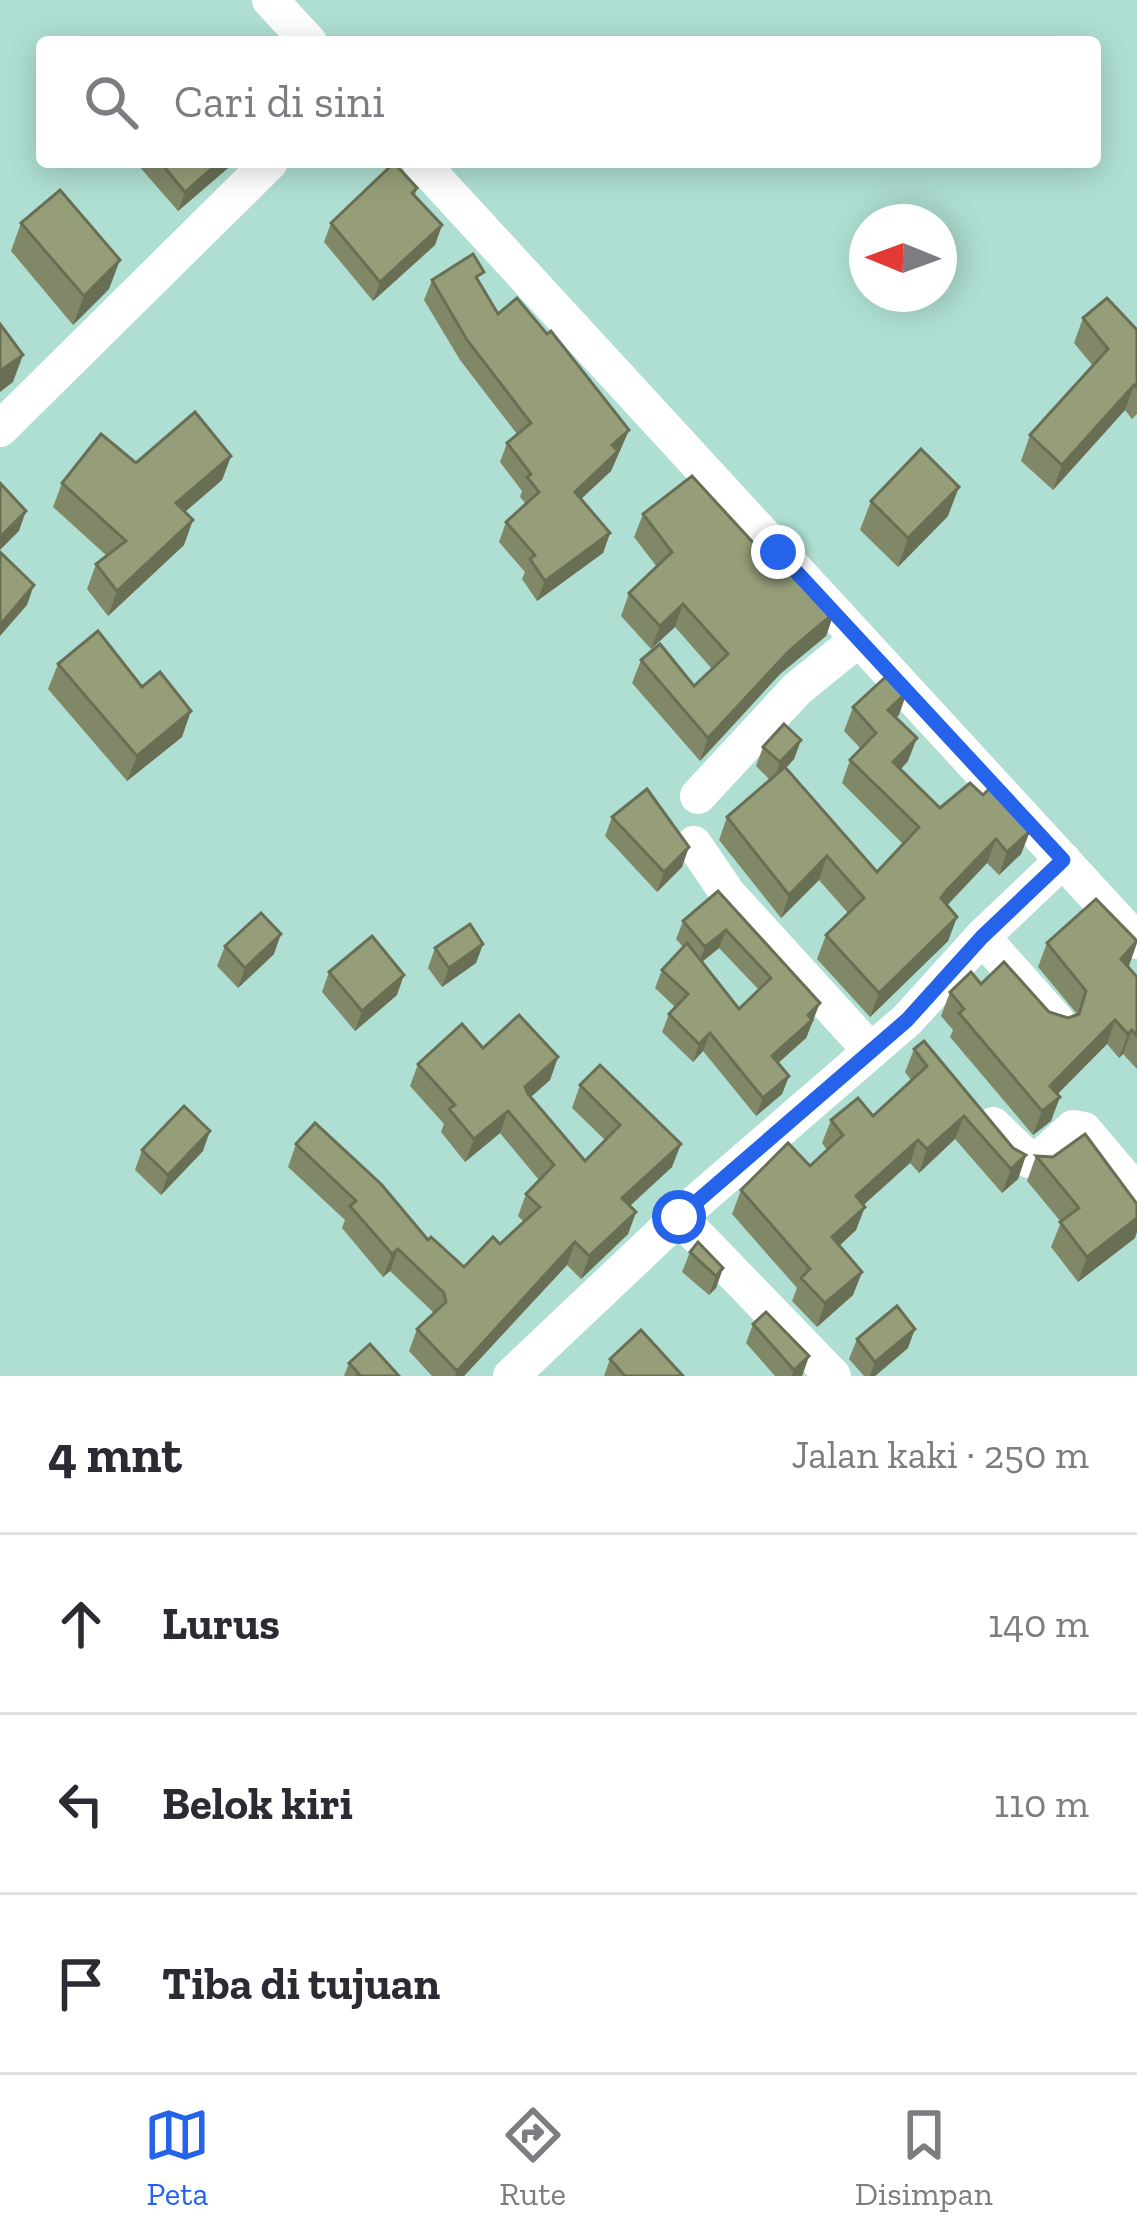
<!DOCTYPE html>
<html lang="id">
<meta charset="utf-8">
<style>
:root{--surface:#fff;--page:#f2f2f3;--text:#2b2b33;--muted:#7c7c81;--line:#e1e1e2;--accent:#2563eb}
body{margin:0;font-family:"Zilla Slab",serif;background:var(--page);color:var(--text)}
.compass{position:absolute;left:849px;top:204px;width:108px;height:108px;border-radius:50%;background:var(--surface);box-shadow:0 6px 30px #0003;rotate:271deg}
.stop{position:absolute;width:36px;height:36px;margin:-27px;border:9px solid #2563eb;border-radius:50%;background:#fff}
.stop.end{background:#2563eb;border-color:#fff;box-shadow:0 3px 12px #0008}
.list{margin:0;padding:0;list-style:none}
h2{display:flex;justify-content:space-between;align-items:center;height:156px;margin:0;padding:0 48px;font-size:51px}
h2 small{font-size:39px;font-weight:400;color:var(--muted)}
.list li{display:grid;grid-template-columns:78px 1fr auto;gap:36px;align-items:center;box-sizing:border-box;height:180px;padding:0 48px;border-top:3px solid var(--line)}
.list b{display:block;font-size:45px;white-space:nowrap}
.list em{font-size:39px;font-style:normal;color:var(--muted)}
.icon{flex:none;width:66px;height:66px;fill:none;stroke:currentColor;stroke-width:2;stroke-linecap:round;stroke-linejoin:round}
.map{position:relative;flex:none;width:1137px;height:1376px;overflow:hidden}
.search{position:absolute;background:var(--surface);box-shadow:0 6px 30px #0003;left:36px;right:36px;top:36px;height:132px;display:flex;align-items:center;gap:30px;box-sizing:border-box;padding:0 42px;border-radius:12px;color:var(--muted);font-size:45px}
.sheet{height:696px;background:var(--surface)}
nav{display:flex;justify-content:space-around;align-items:center;box-sizing:border-box;height:168px;border-top:3px solid var(--line);background:var(--surface);font-size:33px;color:var(--muted)}
nav a{display:grid;justify-items:center;gap:6px}
nav .on{color:var(--accent)}
.map>svg:first-child{display:block}
.lines{fill:none;stroke-linecap:round;stroke-linejoin:round}
.minor{stroke:#fff;stroke-width:36}
.wall{fill:#818868;fill-rule:evenodd}
.shaded-wall{fill:#696f55}
.building{fill:#969e79;stroke:#696f55;stroke-width:3}
.route{stroke:#2563eb;stroke-width:15}
</style>
<div class="map">
<svg width="1137" height="1376" viewBox="0 0 1137 1376">
<rect width="100%" height="100%" fill="#afdfd3"/>
<g class="lines">
<g class="minor">
<polyline points="270,0 309,42"/>
<polyline points="420,162 1137,941"/>
<polyline points="0,429 270,162"/>
<polyline points="698,796 797,689 856,641"/>
<polyline points="694,844 728,894 871,1051"/>
<polyline points="982,937 1056,1020"/>
<polyline points="993,1125 1029,1160 1038,1160 1073,1128 1084,1130 1137,1193"/>
<polyline points="679,1217 833,1376"/>
<polyline points="511,1376 679,1217 907,1020 982,937 1063,860"/>
</g>
</g>
<g class="wall">
<polygon points="138,162 235,162 178,211 138,165"/>
<polygon points="417,188 415,195 442,225 435,245 373,301 324,242 331,223"/>
<polygon points="21,223 109,289 73,325 11,251"/>
<polygon points="432,280 480,284 498,314 629,430 611,471 581,499 610,533 603,553 537,601 522,579 525,572 499,542 506,522 526,504 520,497 522,491 500,462 507,443 517,434 460,360 424,300"/>
<polygon points="1083,318 1137,330 1137,414 1132,419 1125,410 1053,490 1021,461 1030,435 1093,366 1074,343"/>
<polygon points="231,456 222,480 185,512 184,545 108,616 87,589 96,564 107,556 53,507 62,483 136,463"/>
<polygon points="871,501 948,516 898,567 860,530"/>
<polygon points="643,514 769,560 834,613 826,636 780,674 700,761 632,683 641,660 694,686 712,669 675,627 651,649 621,616 629,593 657,567 634,537"/>
<polygon points="58,664 182,737 127,781 48,689"/>
<polygon points="853,707 899,715 896,717 908,761 900,770 940,808 983,795 1030,831 1021,854 999,875 987,863 947,905 957,917 948,941 870,1017 817,959 826,935 848,913 819,880 781,918 719,840 727,817 770,780 756,766 763,747 801,740 794,759 786,768 877,872 903,844 842,783 850,760 861,749 844,731"/>
<polygon points="612,817 682,867 657,892 605,836"/>
<path d="M 718,891 L 813,1021 L 806,1038 L 778,1063 L 789,1076 L 782,1094 L 756,1116 L 703,1051 L 693,1062 L 662,1032 L 669,1014 L 675,1007 L 655,988 L 662,970 L 683,947 L 676,939 L 683,921 ZM 719,948 L 759,990 L 739,1009 L 702,962 Z"/>
<polygon points="1137,941 1128,967 1137,977 1137,1069 1123,1054 1119,1058 1107,1044 1057,1094 1051,1121 1033,1135 950,1037 953,1030 941,1016 950,992 981,984 1068,1018 1077,1014 1038,967 1047,943"/>
<polygon points="483,944 476,963 442,987 428,968 435,948"/>
<polygon points="225,946 274,954 238,988 217,966"/>
<polygon points="329,972 397,995 355,1031 322,992"/>
<polygon points="483,1048 558,1057 550,1080 531,1097 585,1161 605,1140 572,1108 580,1085 672,1167 630,1206 636,1212 628,1234 581,1279 567,1265 464,1376 432,1376 409,1351 417,1329 434,1313 390,1271 383,1277 342,1228 345,1220 288,1167 296,1144 464,1267 500,1244 524,1222 518,1216 526,1194 539,1180 500,1133 465,1162 441,1132 444,1124 410,1086 418,1064"/>
<polygon points="914,1049 1013,1148 1026,1155 1018,1179 1002,1193 955,1139 919,1173 910,1163 863,1205 856,1230 839,1246 862,1272 853,1295 817,1327 792,1301 797,1288 732,1214 741,1190 810,1166 827,1150 822,1143 831,1120 873,1116 911,1080 905,1072"/>
<polygon points="142,1150 203,1151 161,1195 135,1170"/>
<polygon points="1036,1156 1053,1157 1135,1238 1078,1282 1051,1247 1061,1222 1027,1181"/>
<polygon points="690,1252 723,1268 716,1288 709,1295 682,1272"/>
<polygon points="753,1324 809,1356 802,1376 775,1376 746,1343"/>
<polygon points="857,1339 908,1348 875,1376 864,1376 849,1359"/>
<polygon points="610,1359 683,1376 604,1376"/>
<polygon points="349,1363 399,1376 344,1376"/>
</g>
<g class="shaded-wall">
<polygon points="219,162 235,162 178,211 185,192"/>
<polygon points="442,225 435,245 373,301 380,282"/>
<polygon points="120,260 109,289 73,325 84,296"/>
<polygon points="23,355 13,382 0,392 0,371"/>
<polygon points="1134,385 1125,410 1053,490 1062,465"/>
<polygon points="629,430 611,471 568,511 575,492 612,445"/>
<polygon points="231,456 222,480 167,527 176,503"/>
<polygon points="959,487 948,516 898,567 908,538"/>
<polygon points="26,511 19,531 0,550 0,537"/>
<polygon points="193,520 184,545 108,616 117,591"/>
<polygon points="610,533 603,553 537,601 545,581"/>
<polygon points="34,585 27,605 0,636 0,625"/>
<polygon points="683,604 675,627 651,649 660,626"/>
<polygon points="834,613 826,636 780,674 700,761 708,738 789,651"/>
<polygon points="907,692 899,715 879,733 888,710"/>
<polygon points="191,711 182,737 127,781 137,756"/>
<polygon points="917,738 908,761 885,786 893,762"/>
<polygon points="801,740 794,759 773,782 780,762"/>
<polygon points="1030,831 1021,854 999,875 1007,852"/>
<polygon points="996,839 987,863 939,914 941,898"/>
<polygon points="689,847 682,867 657,892 664,872"/>
<polygon points="827,856 819,880 781,918 789,895"/>
<polygon points="957,917 948,941 870,1017 879,993"/>
<polygon points="726,930 719,948 698,965 705,947"/>
<polygon points="281,934 274,954 238,988 245,968"/>
<polygon points="1137,943 1129,966 1112,983 1121,959"/>
<polygon points="483,944 476,963 442,987 449,968"/>
<polygon points="404,975 397,995 355,1031 362,1011"/>
<polygon points="820,1003 806,1038 766,1074 772,1056"/>
<polygon points="1115,1020 1107,1044 1042,1110 1050,1086"/>
<polygon points="1132,1030 1123,1054 1119,1058 1128,1034"/>
<polygon points="710,1033 703,1051 693,1062 699,1044"/>
<polygon points="558,1057 550,1080 517,1109 525,1087"/>
<polygon points="789,1076 782,1094 756,1116 763,1098"/>
<polygon points="1060,1097 1051,1121 1033,1135 1042,1111"/>
<polygon points="508,1111 500,1133 465,1162 474,1139"/>
<polygon points="964,1116 955,1139 919,1173 927,1149"/>
<polygon points="210,1131 203,1151 161,1195 168,1175"/>
<polygon points="918,1140 910,1163 847,1220 856,1196"/>
<polygon points="681,1144 672,1167 614,1220 622,1198"/>
<polygon points="1026,1155 1018,1179 1002,1193 1011,1169"/>
<polygon points="865,1207 856,1230 823,1261 832,1237"/>
<polygon points="636,1212 628,1234 581,1279 589,1256"/>
<polygon points="1137,1218 1137,1232 1135,1238 1078,1282 1087,1257"/>
<polygon points="575,1242 567,1265 464,1376 455,1376 457,1371"/>
<polygon points="398,1249 390,1271 383,1277 392,1254"/>
<polygon points="723,1268 716,1288 709,1295 716,1276"/>
<polygon points="862,1272 853,1295 817,1327 825,1303"/>
<polygon points="915,1329 908,1348 875,1376 870,1376 875,1362"/>
<polygon points="809,1356 802,1376 792,1376 794,1370"/>
</g>
<g class="building">
<polygon points="160,162 219,162 185,192"/>
<polygon points="394,163 417,188 412,193 442,225 380,282 331,223"/>
<polygon points="60,190 120,260 84,296 21,223"/>
<polygon points="473,254 484,272 476,277 498,314 517,298 547,334 551,331 629,430 612,445 618,451 575,492 610,533 545,581 530,559 535,555 506,522 539,492 527,477 531,474 507,443 531,423 467,340 432,280"/>
<polygon points="1107,298 1137,330 1137,388 1134,385 1062,465 1030,435 1108,349 1083,318"/>
<polygon points="0,324 23,355 0,371"/>
<polygon points="195,412 231,456 176,503 193,520 117,591 96,564 126,541 62,483 101,434 136,463"/>
<polygon points="921,449 959,487 908,538 871,501"/>
<polygon points="692,476 769,560 778,552 834,613 789,651 708,738 641,660 660,644 694,686 728,654 683,604 660,626 629,593 672,552 643,514"/>
<polygon points="0,483 26,511 0,537"/>
<polygon points="0,552 34,585 0,625"/>
<polygon points="98,631 142,687 160,672 191,711 137,756 58,664"/>
<polygon points="890,673 907,692 888,710 917,738 893,762 940,808 970,783 983,795 993,785 1030,831 1007,852 996,839 947,890 941,898 957,917 879,993 826,935 864,898 827,856 789,895 727,817 785,767 877,872 919,827 850,760 876,733 853,707"/>
<polygon points="784,724 801,740 780,762 763,747"/>
<polygon points="647,789 689,847 664,872 612,817"/>
<polygon points="718,891 820,1003 808,1015 812,1020 772,1056 789,1076 763,1098 710,1033 699,1044 669,1014 688,994 662,970 687,943 739,1009 771,978 726,930 705,947 683,921"/>
<polygon points="1096,899 1137,941 1121,959 1137,977 1137,1036 1132,1030 1128,1034 1115,1020 1050,1086 1060,1097 1042,1111 959,1013 964,1009 950,992 971,972 981,984 1004,962 1049,1012 1068,1018 1079,1014 1086,991 1047,943"/>
<polygon points="261,913 281,934 245,968 225,946"/>
<polygon points="470,924 483,944 449,968 435,948"/>
<polygon points="372,936 404,975 362,1011 329,972"/>
<polygon points="519,1015 558,1057 525,1087 528,1094 585,1161 620,1125 580,1085 600,1065 681,1144 622,1198 636,1212 589,1256 575,1242 457,1371 417,1329 446,1302 444,1293 398,1249 392,1254 350,1206 356,1201 296,1144 315,1123 381,1184 428,1240 431,1237 464,1267 493,1237 500,1244 540,1207 526,1194 554,1165 508,1111 474,1139 449,1109 455,1105 418,1064 462,1024 483,1048"/>
<polygon points="924,1041 1013,1148 1026,1155 1011,1169 964,1116 927,1149 918,1140 856,1196 865,1207 832,1237 862,1272 825,1303 801,1278 810,1269 741,1190 788,1143 810,1166 843,1135 831,1120 858,1098 873,1116 927,1066 914,1049"/>
<polygon points="184,1106 210,1131 168,1175 142,1150"/>
<polygon points="1085,1134 1137,1204 1137,1218 1087,1257 1060,1222 1079,1208 1036,1156 1053,1157"/>
<polygon points="698,1242 723,1268 716,1276 690,1252"/>
<polygon points="897,1306 915,1329 875,1362 857,1339"/>
<polygon points="766,1312 809,1356 794,1370 753,1324"/>
<polygon points="641,1330 683,1376 625,1376 610,1359"/>
<polygon points="370,1344 399,1376 357,1376 359,1374 349,1363"/>
</g>
<g class="lines">
<polyline class="route" points="679,1217 907,1020 982,937 1063,860 778,552"/>
</g>
</svg>
<svg class="compass" viewBox="-18 -18 36 36"><path d="M0-13l5 13h-10z" fill="#e53935"/><path d="M0 13l5-13h-10z" fill="#7c7c81"/></svg>
<div class="stop" style="left:679px;top:1217px"></div>
<div class="stop end" style="left:778px;top:552px"></div>
<div class="search"><svg class="icon" aria-label="search" viewBox="0 0 24 24"><circle cx="10" cy="10" r="6"/><path d="M15 15l6 6"/></svg>Cari di sini</div>
</div>
<section class="sheet">
<h2>4 mnt<small>Jalan kaki · 250 m</small></h2>
<ul class="list">
<li><svg class="icon" aria-label="ahead" viewBox="0 0 24 24"><path d="M12 20V5M6 11l6-6 6 6"/></svg><div><b>Lurus</b></div><em>140 m</em></li>
<li><svg class="icon" aria-label="left" viewBox="0 0 24 24"><path d="M17 20v-9H6M10 6l-5 5 5 5"/></svg><div><b>Belok kiri</b></div><em>110 m</em></li>
<li><svg class="icon" aria-label="arrive" viewBox="0 0 24 24"><path d="M6 21V4h12l-3 4 3 4H6"/></svg><div><b>Tiba di tujuan</b></div></li>
</ul>
</section>
<nav>
<a class="on"><svg class="icon" aria-label="map" viewBox="0 0 24 24"><path d="M3 6l6-2 6 2 6-2v14l-6 2-6-2-6 2zM9 4v14M15 6v14"/></svg>Peta</a>
<a><svg class="icon" aria-label="directions" viewBox="0 0 24 24"><path d="M12 3l9 9-9 9-9-9zM9 14v-3h6M13 9l2 2-2 2"/></svg>Rute</a>
<a><svg class="icon" aria-label="saved" viewBox="0 0 24 24"><path d="M7 4h10v16l-5-4-5 4z"/></svg>Disimpan</a>
</nav>
